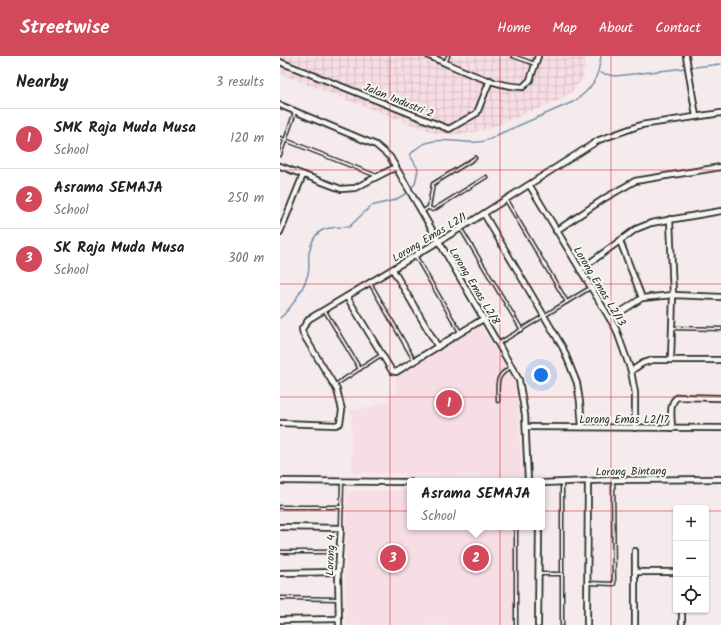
<!DOCTYPE html>
<meta charset="utf-8">
<style>
:root{--surface:#fff;--page:#f6f6f6;--text:#222;--muted:#767676;--line:#e0e0e0;--accent:#d1495b}
body{margin:0;font-family:Kalam,sans-serif;background:var(--page);color:var(--text)}
.controls{position:absolute;right:12px;bottom:12px;display:grid;overflow:hidden;border-radius:4px;box-shadow:0 1px 3px #0004}
.controls button{width:36px;height:36px;display:grid;place-items:center;padding:0;border:0;border-bottom:1px solid var(--line);background:var(--surface);color:var(--text);font:20px sans-serif}
.you{position:absolute;left:261px;top:319px;width:14px;height:14px;margin:-10px;border:3px solid #fff;border-radius:50%;background:#1a73e8;box-shadow:0 0 0 6px #1a73e833}
.badge{display:grid;place-items:center;width:26px;height:26px;border-radius:50%;background:var(--accent);color:#fff;font-size:13px;font-weight:700}
.pin{position:absolute;translate:-50% -50%;border:2px solid #fff;box-shadow:0 1px 4px #0006}
.popup{position:absolute;left:127px;top:422px;width:138px;height:52px;box-sizing:border-box;display:grid;place-content:center;border-radius:4px;background:var(--surface);filter:drop-shadow(0 1px 3px #0005);font-size:13px;white-space:nowrap;color:var(--muted)}
.popup b{font-size:15px;color:var(--text)}
.popup::after{content:'';position:absolute;left:50%;top:100%;margin-left:-8px;border:8px solid transparent;border-top-color:var(--surface)}
.list{margin:0;padding:0;list-style:none}
h2{display:flex;justify-content:space-between;align-items:center;height:52px;margin:0;padding:0 16px;font-size:17px}
h2 small{font-size:13px;font-weight:400;color:var(--muted)}
.list li{display:grid;grid-template-columns:26px 1fr auto;gap:12px;align-items:center;box-sizing:border-box;height:60px;padding:0 16px;border-top:1px solid var(--line)}
.list b{display:block;font-size:15px;white-space:nowrap}
.list p{margin:0;font-size:13px;white-space:nowrap;color:var(--muted)}
.list em{font-size:13px;font-style:normal;color:var(--muted)}
.icon{flex:none;width:22px;height:22px;fill:none;stroke:currentColor;stroke-width:2;stroke-linecap:round;stroke-linejoin:round}
.map{position:relative;flex:none;width:441px;height:569px;overflow:hidden}
header{display:flex;align-items:center;gap:24px;box-sizing:border-box;height:56px;padding:0 20px;background:var(--accent);color:#fff}
header strong{font-size:19px}
nav{display:flex;gap:22px;margin-inline-start:auto;font-size:14px}
main{display:flex}
aside{flex:1;background:var(--surface)}
.map>svg:first-child{display:block}
.built{fill:#f7dee4}
.industrial{fill:url(#industrial-grid)}
.lines{fill:none;stroke-linecap:round;stroke-linejoin:round}
.stream{stroke:#748eaa;stroke-width:1.5}
.service-casing{stroke:#2b2b2b;stroke-width:5}
.minor-casing{stroke:#2b2b2b;stroke-width:8}
.service{stroke:#f6f6f2;stroke-width:2}
.minor{stroke:#f6f6f2;stroke-width:4.5}
.grid{fill:none;stroke:#d62828;stroke-width:1;stroke-opacity:0.55}
.labels{text-anchor:middle;stroke-width:4;stroke-linejoin:round;paint-order:stroke}
.street-label{font-size:11px;fill:#2b2b2b;stroke:#f6f6f2}
</style>
<header>
<strong>Streetwise</strong>
<nav><a>Home</a><a>Map</a><a>About</a><a>Contact</a></nav>
</header>
<main>
<aside>
<h2>Nearby<small>3 results</small></h2>
<ul class="list">
<li><span class="badge">1</span><div><b>SMK Raja Muda Musa</b><p>School</p></div><em>120 m</em></li>
<li><span class="badge">2</span><div><b>Asrama SEMAJA</b><p>School</p></div><em>250 m</em></li>
<li><span class="badge">3</span><div><b>SK Raja Muda Musa</b><p>School</p></div><em>300 m</em></li>
</ul>
</aside>
<div class="map">
<svg width="441" height="569" viewBox="0 0 441 569">
<defs>
<pattern id="industrial-grid" width="8" height="8" patternUnits="userSpaceOnUse"><rect width="8" height="8" fill="#f7dee4"/><path d="M0 4h8M4 0v8" fill="none" stroke="#d4bfc4"/></pattern>
</defs>
<rect width="100%" height="100%" fill="#f6ebec"/>
<filter id="ink" filterUnits="userSpaceOnUse"><feTurbulence type="fractalNoise" baseFrequency=".025" numOctaves="2"/><feDisplacementMap in="SourceGraphic" scale="8" xChannelSelector="R" yChannelSelector="G"/><feConvolveMatrix kernelMatrix="1 2 1 2 8 2 1 2 1" color-interpolation-filters="sRGB"/></filter>
<g filter="url(#ink)">
<g class="built">
<polygon points="201,270 233,322 237,334 242,419 72,417 71,354 90,351 107,344 115,337 117,330 115,320"/>
<polygon points="66,435 130,435 130,471 233,471 233,569 65,569"/>
</g>
<polygon class="industrial" points="0,0 306,0 303,22 295,33 280,44 205,74 174,79 155,77 122,65 0,18"/>
<g class="lines">
<g class="stream">
<polyline points="320,17 335,20 441,8"/>
<path d="M 132,131 L 135,128 L 138,113 L 130,99 C 154,68 192,99 217,79 L 293,46 C 312,33 318,24 321,0"/>
<path d="M 0,262 C 11,253 24,232 28,218 C 30,212 28,204 29,197 C 34,171 46,171 69,171 L 91,150 L 115,144 L 125,138"/>
</g>
<defs>
<g id="service">
<polyline points="233,0 255,8"/>
<polyline points="165,7 168,0"/>
<polyline points="0,82 97,120"/>
<polyline points="0,99 15,56"/>
<polyline points="226,144 287,246"/>
<polyline points="149,152 153,154 206,121"/>
<polyline points="142,156 149,151 153,128 195,102"/>
<polyline points="181,173 242,274"/>
<polyline points="136,201 180,276"/>
<polyline points="90,227 134,304"/>
<polyline points="45,255 80,313"/>
<polyline points="392,272 441,273"/>
<polyline points="219,287 310,232"/>
<polyline points="55,329 101,299"/>
<path d="M 218,345 C 218,328 214,321 231,311"/>
<polyline points="0,451 62,451"/>
<polyline points="61,471 62,425"/>
<polyline points="0,496 59,496"/>
<polyline points="259,518 282,518"/>
<polyline points="308,527 334,528 333,424"/>
<polyline points="0,542 59,543"/>
<polyline points="236,569 236,471"/>
<polyline points="282,569 282,427"/>
</g>
<g id="minor">
<path d="M 149,0 C 178,12 211,30 243,31 L 250,24 L 258,0"/>
<polyline points="406,0 416,60"/>
<polyline points="0,6 169,73 197,57 210,24"/>
<polyline points="0,49 96,89 110,101 239,324 245,359 248,425"/>
<polyline points="0,110 61,133 75,132 116,111"/>
<polyline points="250,130 336,273 351,315 355,337 355,372"/>
<polyline points="204,158 283,292 297,327 300,346 302,371"/>
<polyline points="390,163 393,239 391,303"/>
<polyline points="276,175 325,142 355,125 441,111"/>
<polyline points="0,176 23,119"/>
<polyline points="340,185 362,242"/>
<polyline points="113,214 158,291"/>
<polyline points="300,214 356,173 371,167 441,155"/>
<polyline points="67,241 112,315 116,316 203,263"/>
<polyline points="330,263 362,242 393,239 441,241"/>
<polyline points="351,315 363,307 373,304 441,304"/>
<polyline points="0,367 56,369 60,367 62,354 57,334 23,278 22,273 29,263 181,172 319,84 361,69 441,57"/>
<polyline points="246,371 441,372"/>
<path d="M 392,372 C 392,363 388,346 398,341 L 441,342"/>
<polyline points="0,425 130,426"/>
<polyline points="262,427 333,424 441,423"/>
<polyline points="0,471 61,472 58,516 59,569"/>
<polyline points="355,516 396,516"/>
<polyline points="0,517 58,516"/>
<polyline points="402,554 402,569"/>
<polyline points="0,564 59,563"/>
<polyline points="258,569 259,471"/>
<polyline points="307,569 308,425"/>
<polyline points="355,569 355,495"/>
</g>
</defs>
<use href="#service" class="service-casing"/>
<use href="#minor" class="minor-casing"/>
<use href="#service" class="service"/>
<use href="#minor" class="minor"/>
</g>
</g>
<path class="grid" d="M 110,0 L 110,569M 220,0 L 220,569M 331,0 L 331,569M 0,114 L 441,114M 0,228 L 441,228M 0,341 L 441,341M 0,455 L 396,455M 426,455 L 441,455"/>
<g class="labels">
<g class="street-label">
<text transform="translate(119 44) rotate(22)" y="4">Jalan Industri 2</text>
<text transform="translate(149 181) rotate(-31)" y="4">Lorong Emas L2/1</text>
<text transform="translate(195 230) rotate(59)" y="4">Lorong Emas L2/8</text>
<text transform="translate(320 230) rotate(59)" y="4">Lorong Emas L2/13</text>
<text x="344" y="367">Lorong Emas L2/17</text>
<text transform="translate(351 415) rotate(-1)" y="4">Lorong Bintang</text>
<text transform="translate(50 499) rotate(-88)" y="4">Lorong 4</text>
</g>
</g>
</svg>
<div class="controls">
<button>+</button>
<button>−</button>
<button><svg class="icon" aria-label="locate" viewBox="0 0 24 24"><circle cx="12" cy="12" r="6"/><path d="M12 2v4M12 18v4M2 12h4M18 12h4"/></svg></button>
</div>
<div class="you"></div>
<div class="pin badge" style="left:169px;top:347px">1</div>
<div class="pin badge" style="left:196px;top:502px">2</div>
<div class="popup"><b>Asrama SEMAJA</b>School</div>
<div class="pin badge" style="left:113px;top:502px">3</div>
</div>
</main>
